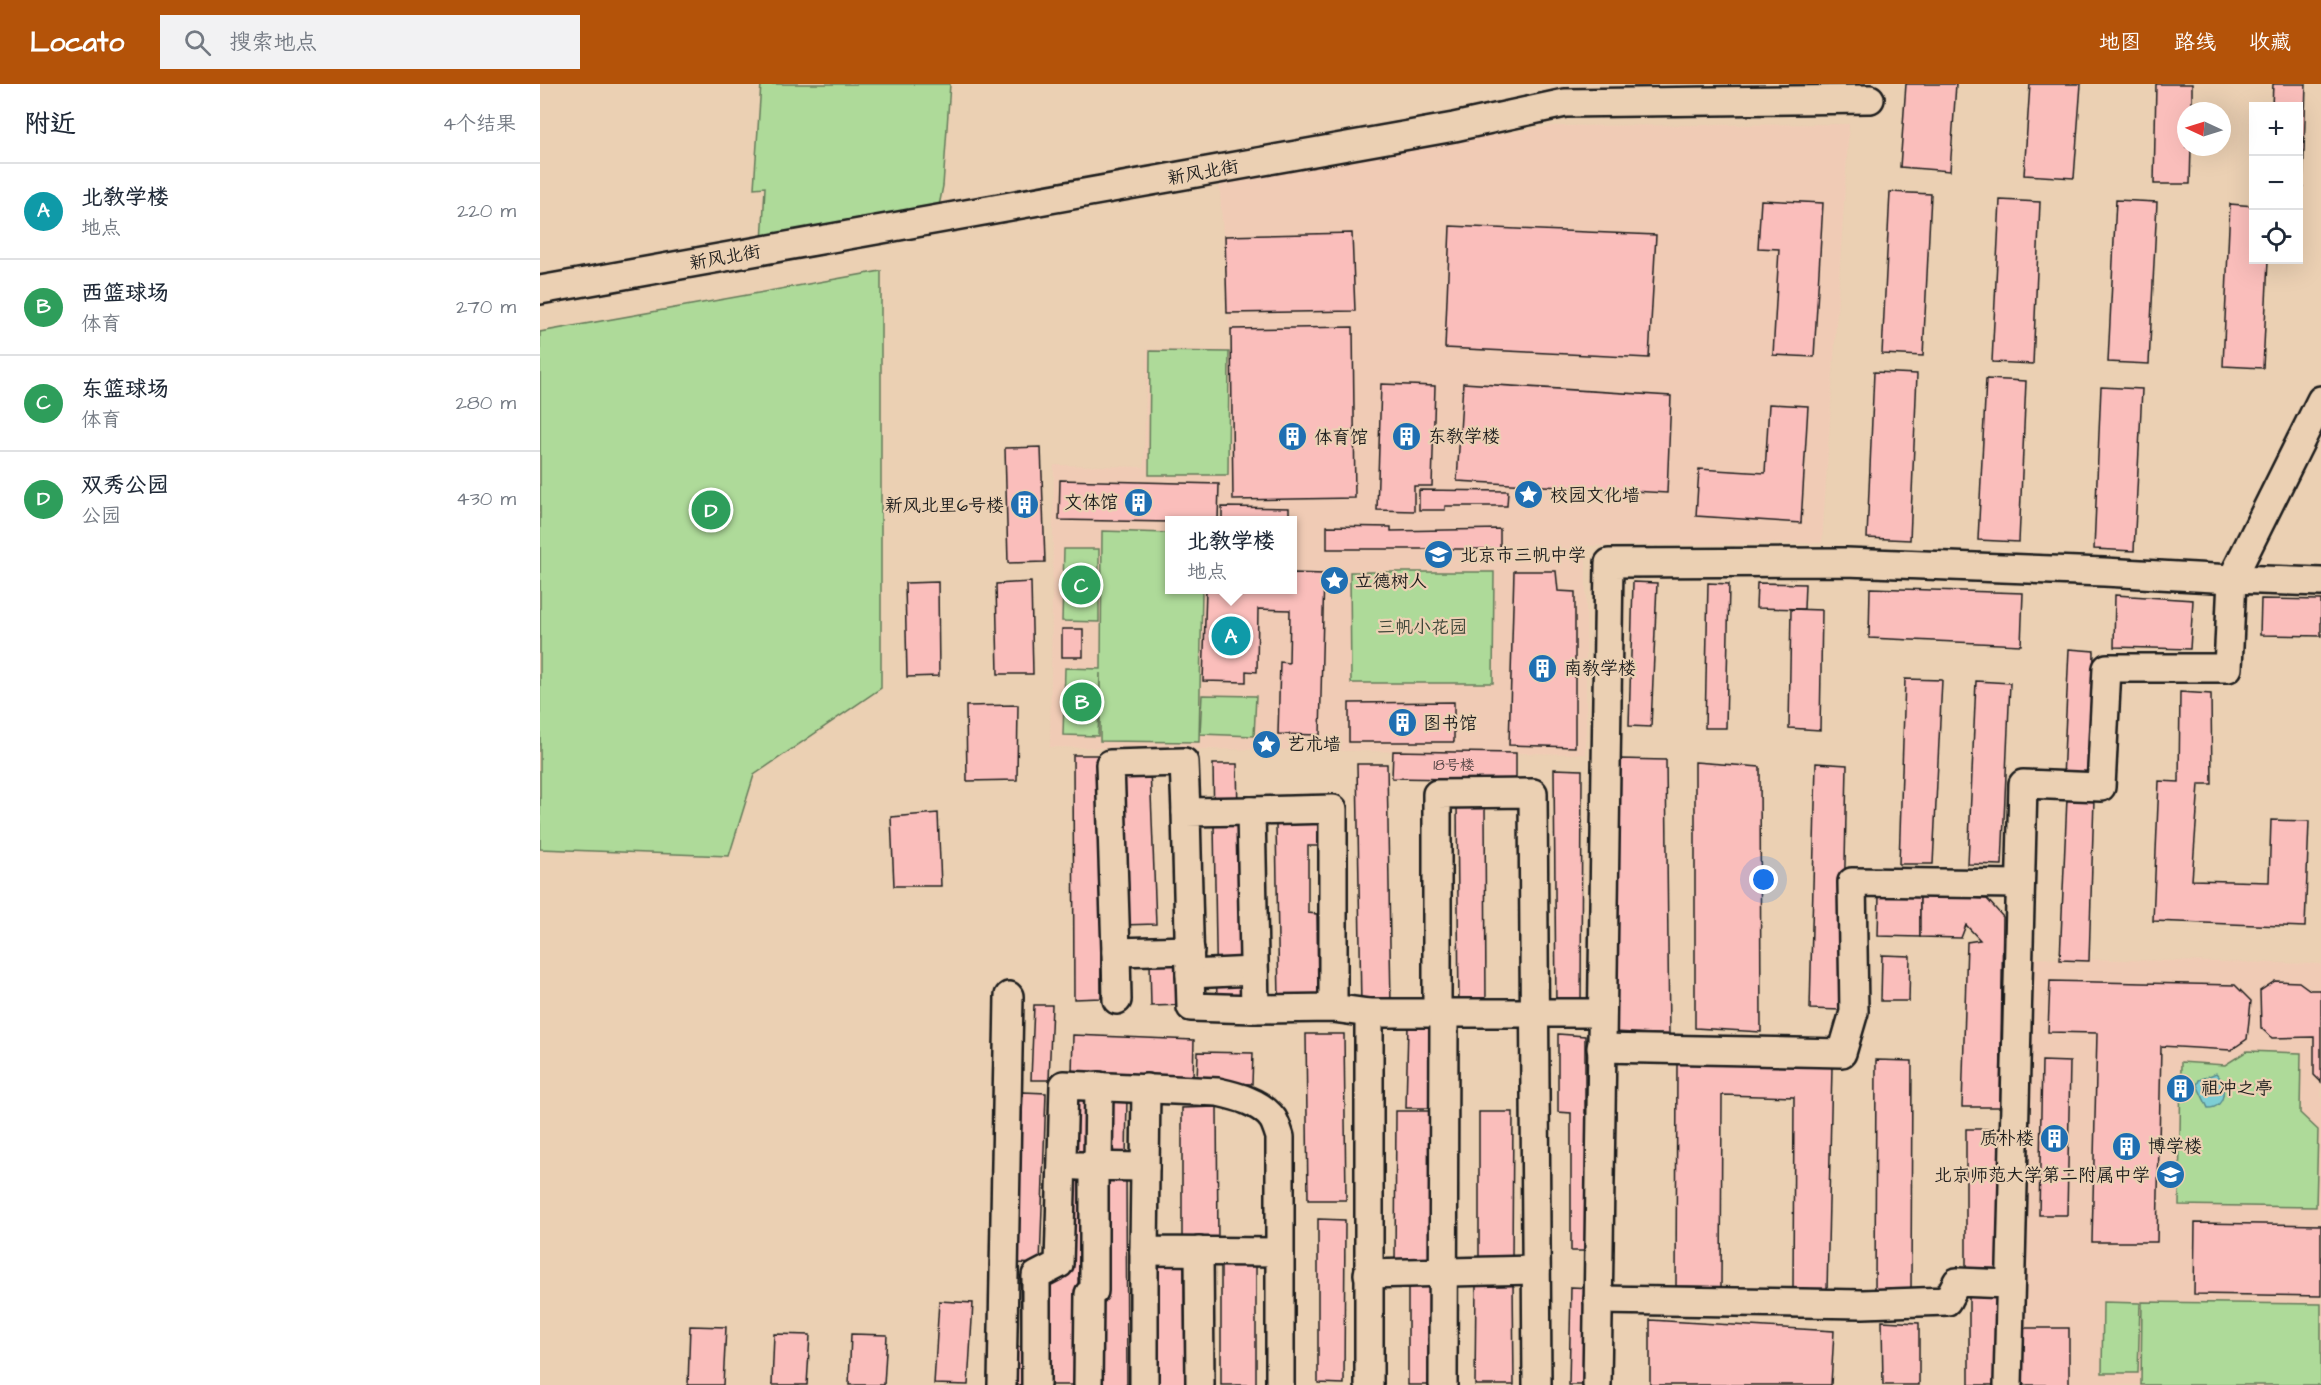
<!DOCTYPE html>
<html lang="zh">
<meta charset="utf-8">
<style>
:root{--surface:#fff;--page:#f2f2f3;--text:#1f2937;--muted:#747a83;--line:#e0e1e3;--accent:#b45309}
body{margin:0;font-family:"Architects Daughter","LXGW WenKai TC",sans-serif;background:var(--page);color:var(--text)}
.controls{position:absolute;right:18px;top:18px;display:grid;overflow:hidden;border-radius:0px;box-shadow:0 6px 24px #0002}
.controls button{width:54px;height:54px;display:grid;place-items:center;padding:0;border:0;border-bottom:2px solid var(--line);background:var(--surface);color:var(--text);font:30px sans-serif}
.compass{position:absolute;left:1637px;top:18px;width:54px;height:54px;border-radius:50%;background:var(--surface);box-shadow:0 6px 24px #0002;rotate:274deg}
.you{position:absolute;left:1224px;top:796px;width:21px;height:21px;margin:-15px;border:4px solid #fff;border-radius:50%;background:#1a73e8;box-shadow:0 0 0 9px #1a73e833}
.badge{display:grid;place-items:center;width:39px;height:39px;border-radius:50%;background:var(--accent);color:#fff;font-size:20px;font-weight:700}
.pin{position:absolute;translate:-50% -50%;border:3px solid #fff;box-shadow:0 2px 6px #0006}
.popup{position:absolute;left:625px;top:432px;width:132px;height:78px;box-sizing:border-box;display:grid;place-content:center;border-radius:0px;background:var(--surface);filter:drop-shadow(0 2px 4px #0005);font-size:20px;white-space:nowrap;color:var(--muted)}
.popup b{font-size:22px;color:var(--text)}
.popup::after{content:'';position:absolute;left:50%;top:100%;margin-left:-12px;border:12px solid transparent;border-top-color:var(--surface)}
.list{margin:0;padding:0;list-style:none}
h2{display:flex;justify-content:space-between;align-items:center;height:78px;margin:0;padding:0 24px;font-size:26px}
h2 small{font-size:20px;font-weight:400;color:var(--muted)}
.list li{display:grid;grid-template-columns:39px 1fr auto;gap:18px;align-items:center;box-sizing:border-box;height:96px;padding:0 24px;border-top:2px solid var(--line)}
.list b{display:block;font-size:22px;white-space:nowrap}
.list p{margin:0;font-size:20px;white-space:nowrap;color:var(--muted)}
.list em{font-size:20px;font-style:normal;color:var(--muted)}
.icon{flex:none;width:33px;height:33px;fill:none;stroke:currentColor;stroke-width:2;stroke-linecap:round;stroke-linejoin:round}
.map{position:relative;flex:none;width:1781px;height:1301px;overflow:hidden}
header{display:flex;align-items:center;gap:36px;box-sizing:border-box;height:84px;padding:0 30px;background:var(--accent);color:#fff}
header strong{font-size:28px}
nav{display:flex;gap:33px;margin-inline-start:auto;font-size:21px}
.search{width:420px;height:54px;background:var(--page);display:flex;align-items:center;gap:15px;box-sizing:border-box;padding:0 21px;border-radius:0px;color:var(--muted);font-size:22px}
main{display:flex}
aside{flex:1;background:var(--surface)}
.map>svg:first-child{display:block}
.built{fill:#f0cbb5;fill-rule:evenodd}
.green{fill:#aeda99;stroke:#657b5a;stroke-width:1.5}
.water{fill:#7dced4;stroke:#56878a;stroke-width:1.5}
.building{fill:#fabebb;stroke:#1c1c1c;stroke-width:1.5}
.lines{fill:none;stroke-linecap:round;stroke-linejoin:round}
.minor-casing{stroke:#1c1c1c;stroke-width:32}
.minor{stroke:#ebd0b3;stroke-width:27}
.labels{text-anchor:middle;stroke-width:4.5;stroke-linejoin:round;paint-order:stroke}
.number-label{font-size:15px;fill:#544444}
.street-label{font-size:18px;fill:#1c1c1c;stroke:#ebd0b3}
.poi-label{font-size:18px;fill:#1c1c1c;stroke:#ebd0b3;text-anchor:start}
.park-label{font-size:18px;fill:#394235;stroke:#ebd0b3}
</style>
<header>
<strong>Locato</strong>
<div class="search"><svg class="icon" aria-label="search" viewBox="0 0 24 24"><circle cx="10" cy="10" r="6"/><path d="M15 15l6 6"/></svg>搜索地点</div>
<nav><a>地图</a><a>路线</a><a>收藏</a></nav>
</header>
<main>
<aside>
<h2>附近<small>4个结果</small></h2>
<ul class="list">
<li><span class="badge" style="background:#0f9aa8">A</span><div><b>北教学楼</b><p>地点</p></div><em>220 m</em></li>
<li><span class="badge" style="background:#2e9e5b">B</span><div><b>西篮球场</b><p>体育</p></div><em>270 m</em></li>
<li><span class="badge" style="background:#2e9e5b">C</span><div><b>东篮球场</b><p>体育</p></div><em>280 m</em></li>
<li><span class="badge" style="background:#2e9e5b">D</span><div><b>双秀公园</b><p>公园</p></div><em>430 m</em></li>
</ul>
</aside>
<div class="map">
<svg width="1781" height="1301" viewBox="0 0 1781 1301">
<rect width="100%" height="100%" fill="#ebd0b3"/>
<filter id="ink" filterUnits="userSpaceOnUse"><feTurbulence type="fractalNoise" baseFrequency=".0167" numOctaves="2"/><feDisplacementMap in="SourceGraphic" scale="12" xChannelSelector="R" yChannelSelector="G"/><feConvolveMatrix kernelMatrix="1 2 1 2 8 2 1 2 1" color-interpolation-filters="sRGB"/></filter>
<g filter="url(#ink)">
<g class="built">
<path d="M 1309,40 L 1282,459 L 1033,462 L 1046,464 L 1046,670 L 510,663 L 514,381 L 604,383 L 607,265 L 691,266 L 679,94 L 1012,42 ZM 630,436 L 752,436 L 752,506 L 630,506 Z"/>
<polygon points="1485,874 1781,880 1781,1301 1477,1301"/>
</g>
<g class="green">
<polygon points="221,0 410,0 403,102 399,122 222,159 225,103 214,104"/>
<polygon points="341,187 341,604 214,691 189,772 0,765 0,248"/>
<polygon points="610,267 689,268 688,391 609,391"/>
<polygon points="562,447 629,449 630,506 662,506 659,658 560,657 560,589 558,652 523,651 525,584 561,585"/>
<polygon points="524,465 559,465 559,538 522,537"/>
<polygon points="810,488 954,488 953,599 811,599"/>
<polygon points="662,611 716,612 714,652 660,650"/>
<polygon points="1707,967 1761,969 1760,1029 1778,1046 1776,1123 1639,1121 1641,978 1685,981"/>
<polygon points="1563,1218 1600,1219 1598,1289 1562,1289"/>
<polygon points="1602,1218 1781,1220 1781,1301 1601,1301"/>
</g>
<path class="water" d="M 1676,989 C 1687,999 1687,1024 1668,1024 L 1657,1001 L 1659,996 Z"/>
<g class="building">
<polygon points="1366,0 1416,0 1410,87 1360,83"/>
<polygon points="1490,0 1541,0 1534,94 1484,91"/>
<polygon points="1616,0 1652,0 1652,27 1646,27 1646,63 1651,63 1650,100 1614,100"/>
<polygon points="1733,0 1766,0 1763,102 1758,102 1758,22 1732,22"/>
<polygon points="1350,108 1391,110 1383,272 1342,270"/>
<polygon points="1221,116 1283,119 1274,273 1233,271 1239,165 1218,164"/>
<polygon points="1460,116 1500,118 1493,280 1452,278"/>
<polygon points="1576,116 1617,118 1609,280 1568,278"/>
<polygon points="1690,120 1714,122 1714,176 1728,176 1723,284 1683,282"/>
<polygon points="910,142 1116,151 1109,274 905,264"/>
<polygon points="812,149 815,227 687,229 685,152"/>
<polygon points="813,243 815,414 693,416 691,245"/>
<polygon points="1334,288 1377,290 1370,456 1327,454"/>
<polygon points="1446,295 1486,297 1479,458 1438,456"/>
<polygon points="923,299 1131,312 1127,409 917,397"/>
<polygon points="841,300 895,302 892,402 874,402 874,427 837,426"/>
<polygon points="1561,303 1602,305 1594,467 1554,465"/>
<polygon points="1229,320 1268,322 1261,439 1156,432 1159,385 1225,389"/>
<polygon points="501,363 505,478 468,479 465,364"/>
<polygon points="520,396 679,400 678,436 630,436 630,438 519,436"/>
<polygon points="879,406 968,407 967,422 905,422 905,426 879,426"/>
<polygon points="682,423 749,424 749,436 682,436"/>
<polygon points="787,442 851,443 851,447 960,445 960,465 787,465"/>
<polygon points="974,487 1016,487 1018,507 1035,508 1035,663 969,661"/>
<polygon points="752,489 784,490 780,651 738,650 740,578 749,579 750,526 718,525 717,588 706,587 706,598 663,597 666,506 752,506"/>
<polygon points="398,498 399,592 367,593 365,499"/>
<polygon points="491,498 493,590 458,590 456,500"/>
<polygon points="1093,498 1117,499 1111,643 1089,642"/>
<polygon points="1168,499 1189,500 1186,644 1165,644"/>
<polygon points="1217,499 1265,500 1264,525 1216,524"/>
<polygon points="1330,504 1483,509 1481,561 1329,554"/>
<polygon points="1575,511 1653,516 1650,565 1574,563"/>
<polygon points="1721,515 1781,516 1781,552 1720,551"/>
<polygon points="1251,525 1282,526 1280,646 1249,644"/>
<rect x="522" y="545" width="21" height="28"/>
<polygon points="1529,565 1554,567 1551,694 1523,694"/>
<polygon points="1365,595 1402,596 1393,780 1359,780"/>
<polygon points="1436,597 1470,599 1462,781 1428,780"/>
<polygon points="1640,608 1671,610 1672,700 1659,700 1652,796 1729,798 1731,736 1769,737 1765,843 1613,837 1619,697 1639,698"/>
<polygon points="914,618 914,658 809,658 809,619"/>
<polygon points="478,621 477,696 427,697 426,622"/>
<polygon points="853,667 976,669 976,696 852,694"/>
<polygon points="533,671 560,671 561,914 534,915"/>
<polygon points="1078,675 1126,676 1129,951 1075,948"/>
<polygon points="1155,678 1220,683 1221,948 1155,944"/>
<polygon points="1276,679 1307,681 1302,926 1270,925"/>
<polygon points="673,680 697,680 702,920 677,921"/>
<polygon points="817,680 847,680 851,921 821,922"/>
<polygon points="610,684 616,840 581,841 577,685"/>
<polygon points="1014,685 1042,686 1041,924 1016,925"/>
<polygon points="1527,714 1554,715 1549,877 1520,876"/>
<polygon points="917,718 945,719 946,923 919,924"/>
<polygon points="398,729 401,802 354,802 351,733"/>
<polygon points="781,739 781,762 768,762 768,829 777,830 778,917 739,917 736,740"/>
<polygon points="1339,811 1380,811 1380,853 1338,852"/>
<polygon points="1380,811 1447,815 1463,833 1460,1023 1422,1023 1427,858 1440,856 1426,841 1421,854 1380,853"/>
<polygon points="1342,871 1370,872 1369,917 1341,917"/>
<polygon points="644,877 645,921 611,922 610,878"/>
<polygon points="1510,897 1695,901 1711,917 1707,955 1691,966 1621,962 1617,1158 1552,1158 1557,949 1508,948"/>
<polygon points="1735,897 1759,898 1770,906 1781,906 1781,998 1774,991 1774,953 1732,954 1721,944 1720,907"/>
<polygon points="494,921 512,921 509,996 491,996"/>
<polygon points="868,941 900,942 898,1024 866,1024"/>
<polygon points="766,950 804,950 806,1116 768,1116"/>
<polygon points="1018,950 1045,952 1045,1029 1054,1030 1053,1167 1031,1167 1031,1029 1018,1028"/>
<polygon points="533,951 654,956 653,994 532,990"/>
<polygon points="658,968 713,969 712,1000 657,998"/>
<polygon points="1336,976 1372,977 1371,1209 1335,1209"/>
<polygon points="1502,977 1530,978 1527,1131 1499,1131"/>
<polygon points="1137,979 1292,983 1287,1207 1253,1206 1254,1013 1182,1011 1181,1203 1136,1202"/>
<circle cx="1640" cy="1003" r="6"/>
<polygon points="483,1008 506,1009 500,1180 476,1179"/>
<polygon points="530,1012 548,1012 548,1075 529,1075"/>
<polygon points="563,1012 587,1012 586,1076 562,1075"/>
<polygon points="677,1023 678,1159 642,1159 642,1024"/>
<polygon points="856,1027 890,1027 889,1180 855,1180"/>
<polygon points="939,1028 973,1028 972,1177 939,1177"/>
<polygon points="1426,1045 1462,1045 1460,1190 1426,1190"/>
<polygon points="527,1085 548,1086 548,1194 538,1194 539,1301 504,1301 506,1193 525,1193"/>
<polygon points="559,1086 586,1086 587,1301 559,1301"/>
<polygon points="778,1135 805,1136 804,1300 778,1299"/>
<polygon points="1655,1139 1781,1141 1781,1212 1654,1210"/>
<polygon points="615,1177 644,1177 645,1301 615,1301"/>
<rect x="681" y="1178" width="35" height="123"/>
<polygon points="973,1197 974,1301 935,1301 936,1198"/>
<polygon points="868,1198 895,1198 894,1301 868,1301"/>
<polygon points="1031,1203 1052,1204 1050,1301 1029,1301"/>
<polygon points="1429,1209 1459,1209 1458,1301 1429,1301"/>
<polygon points="399,1217 433,1219 428,1301 394,1300"/>
<polygon points="1110,1236 1294,1247 1291,1301 1110,1301"/>
<polygon points="1342,1237 1379,1239 1379,1301 1343,1301"/>
<polygon points="150,1242 186,1243 183,1301 148,1301"/>
<polygon points="1483,1244 1529,1244 1529,1301 1482,1301"/>
<polygon points="234,1250 270,1251 267,1301 232,1301"/>
<polygon points="311,1250 347,1251 344,1301 309,1301"/>
<polygon points="470,1263 482,1263 482,1281 487,1281 488,1301 468,1301"/>
</g>
<g class="lines">
<defs>
<g id="minor">
<polyline points="0,206 914,43 1025,19 1330,15"/>
<polyline points="711,727 646,728 650,890 714,887"/>
<polyline points="646,728 644,678 570,680 576,868 650,866"/>
<polyline points="576,868 577,916"/>
<polyline points="650,890 651,923 715,925"/>
<polyline points="793,924 793,725 711,727 715,925 793,924 829,929"/>
<polyline points="897,929 897,710 993,709 997,1301"/>
<polyline points="1061,964 1302,969 1314,928 1312,798 1479,800"/>
<polyline points="606,1004 604,1167 739,1168"/>
<polyline points="538,1082 605,1083"/>
<polyline points="558,1082 559,1002"/>
<polyline points="659,1167 660,1301"/>
<polyline points="828,1190 996,1186"/>
<polyline points="1058,1216 1323,1220 1407,1217 1417,1198 1469,1200"/>
<polyline points="462,1301 469,912"/>
<path d="M 496,1301 L 496,1192 L 519,1180 L 524,1001 L 678,1008 C 696,1012 721,1018 733,1035 C 736,1040 738,1047 740,1053 L 740,1301"/>
<polyline points="548,1301 549,1210 554,1207 554,1082"/>
<polyline points="604,1301 604,1167"/>
<polyline points="829,1301 829,929 1062,929"/>
<polyline points="903,1301 904,929"/>
<polyline points="1057,1301 1069,479 1306,478 1564,488 1692,495 1781,316"/>
<polyline points="1468,1301 1483,700 1561,703 1567,584 1688,584 1692,495 1781,498"/>
</g>
</defs>
<use href="#minor" class="minor-casing"/>
<use href="#minor" class="minor"/>
</g>
</g>
<defs>
<symbol id="building-disc" viewBox="-11 -11 22 22"><circle r="9.5" fill="#1f6fb2" stroke="#ebd0b3"/><path d="M-4-6H4V6H1V3H-1V6H-4ZM-2.5-4.3h1.7v1.8h-1.7ZM.8-4.3h1.7v1.8H.8ZM-2.5-1h1.7V.8h-1.7ZM.8-1h1.7V.8H.8Z" fill="#fff"/></symbol>
<symbol id="sight-disc" viewBox="-11 -11 22 22"><circle r="9.5" fill="#1f6fb2" stroke="#ebd0b3"/><path d="M0-6L1.8-2.2L6-1.7L2.9 1.2L3.7 5.4L0 3.3L-3.7 5.4L-2.9 1.2L-6-1.7L-1.8-2.2Z" fill="#fff"/></symbol>
<symbol id="school-disc" viewBox="-11 -11 22 22"><circle r="9.5" fill="#1f6fb2" stroke="#ebd0b3"/><path d="M0-5L7-2L0 1L-7-2ZM-4 1L0 2.5L4 1V4Q0 6-4 4Z" fill="#fff"/></symbol>
</defs>
<g fill-rule="evenodd">
<use href="#building-disc" x="850" y="336" width="33" height="33"/>
<use href="#building-disc" x="736" y="336" width="33" height="33"/>
<use href="#sight-disc" x="972" y="394" width="33" height="33"/>
<use href="#building-disc" x="582" y="402" width="33" height="33"/>
<use href="#building-disc" x="468" y="404" width="33" height="33"/>
<use href="#school-disc" x="882" y="454" width="33" height="33"/>
<use href="#sight-disc" x="778" y="480" width="33" height="33"/>
<use href="#building-disc" x="986" y="568" width="33" height="33"/>
<use href="#building-disc" x="846" y="622" width="33" height="33"/>
<use href="#sight-disc" x="710" y="644" width="33" height="33"/>
<use href="#building-disc" x="1624" y="988" width="33" height="33"/>
<use href="#building-disc" x="1498" y="1038" width="33" height="33"/>
<use href="#building-disc" x="1570" y="1046" width="33" height="33"/>
<use href="#school-disc" x="1614" y="1074" width="33" height="33"/>
</g>
<g class="labels">
<g class="number-label">
<text x="914" y="686">18号楼</text>
</g>
<g class="street-label">
<text transform="translate(663 88) rotate(-10)" y="6">新风北街</text>
<text transform="translate(185 173) rotate(-10)" y="6">新风北街</text>
</g>
<g class="poi-label">
<text x="888" y="358">东教学楼</text>
<text x="774" y="359">体育馆</text>
<text x="1010" y="417">校园文化墙</text>
<text x="578" y="424" text-anchor="end">文体馆</text>
<text x="464" y="427" text-anchor="end">新风北里6号楼</text>
<text x="920" y="477">北京市三帆中学</text>
<text x="815" y="503">立德树人</text>
<text x="1024" y="590">南教学楼</text>
<text x="883" y="645">图书馆</text>
<text x="747" y="666">艺术墙</text>
<text x="1661" y="1010">祖冲之亭</text>
<text x="1494" y="1060" text-anchor="end">质朴楼</text>
<text x="1608" y="1068">博学楼</text>
<text x="1610" y="1097" text-anchor="end">北京师范大学第二附属中学</text>
</g>
<g class="park-label">
<text x="882" y="549">三帆小花园</text>
</g>
</g>
</svg>
<div class="controls">
<button>+</button>
<button>−</button>
<button><svg class="icon" aria-label="locate" viewBox="0 0 24 24"><circle cx="12" cy="12" r="6"/><path d="M12 2v4M12 18v4M2 12h4M18 12h4"/></svg></button>
</div>
<svg class="compass" viewBox="-18 -18 36 36"><path d="M0-13l5 13h-10z" fill="#e53935"/><path d="M0 13l5-13h-10z" fill="#747a83"/></svg>
<div class="you"></div>
<div class="pin badge" style="left:691px;top:552px;background:#0f9aa8">A</div>
<div class="popup"><b>北教学楼</b>地点</div>
<div class="pin badge" style="left:542px;top:618px;background:#2e9e5b">B</div>
<div class="pin badge" style="left:541px;top:501px;background:#2e9e5b">C</div>
<div class="pin badge" style="left:171px;top:426px;background:#2e9e5b">D</div>
</div>
</main>
